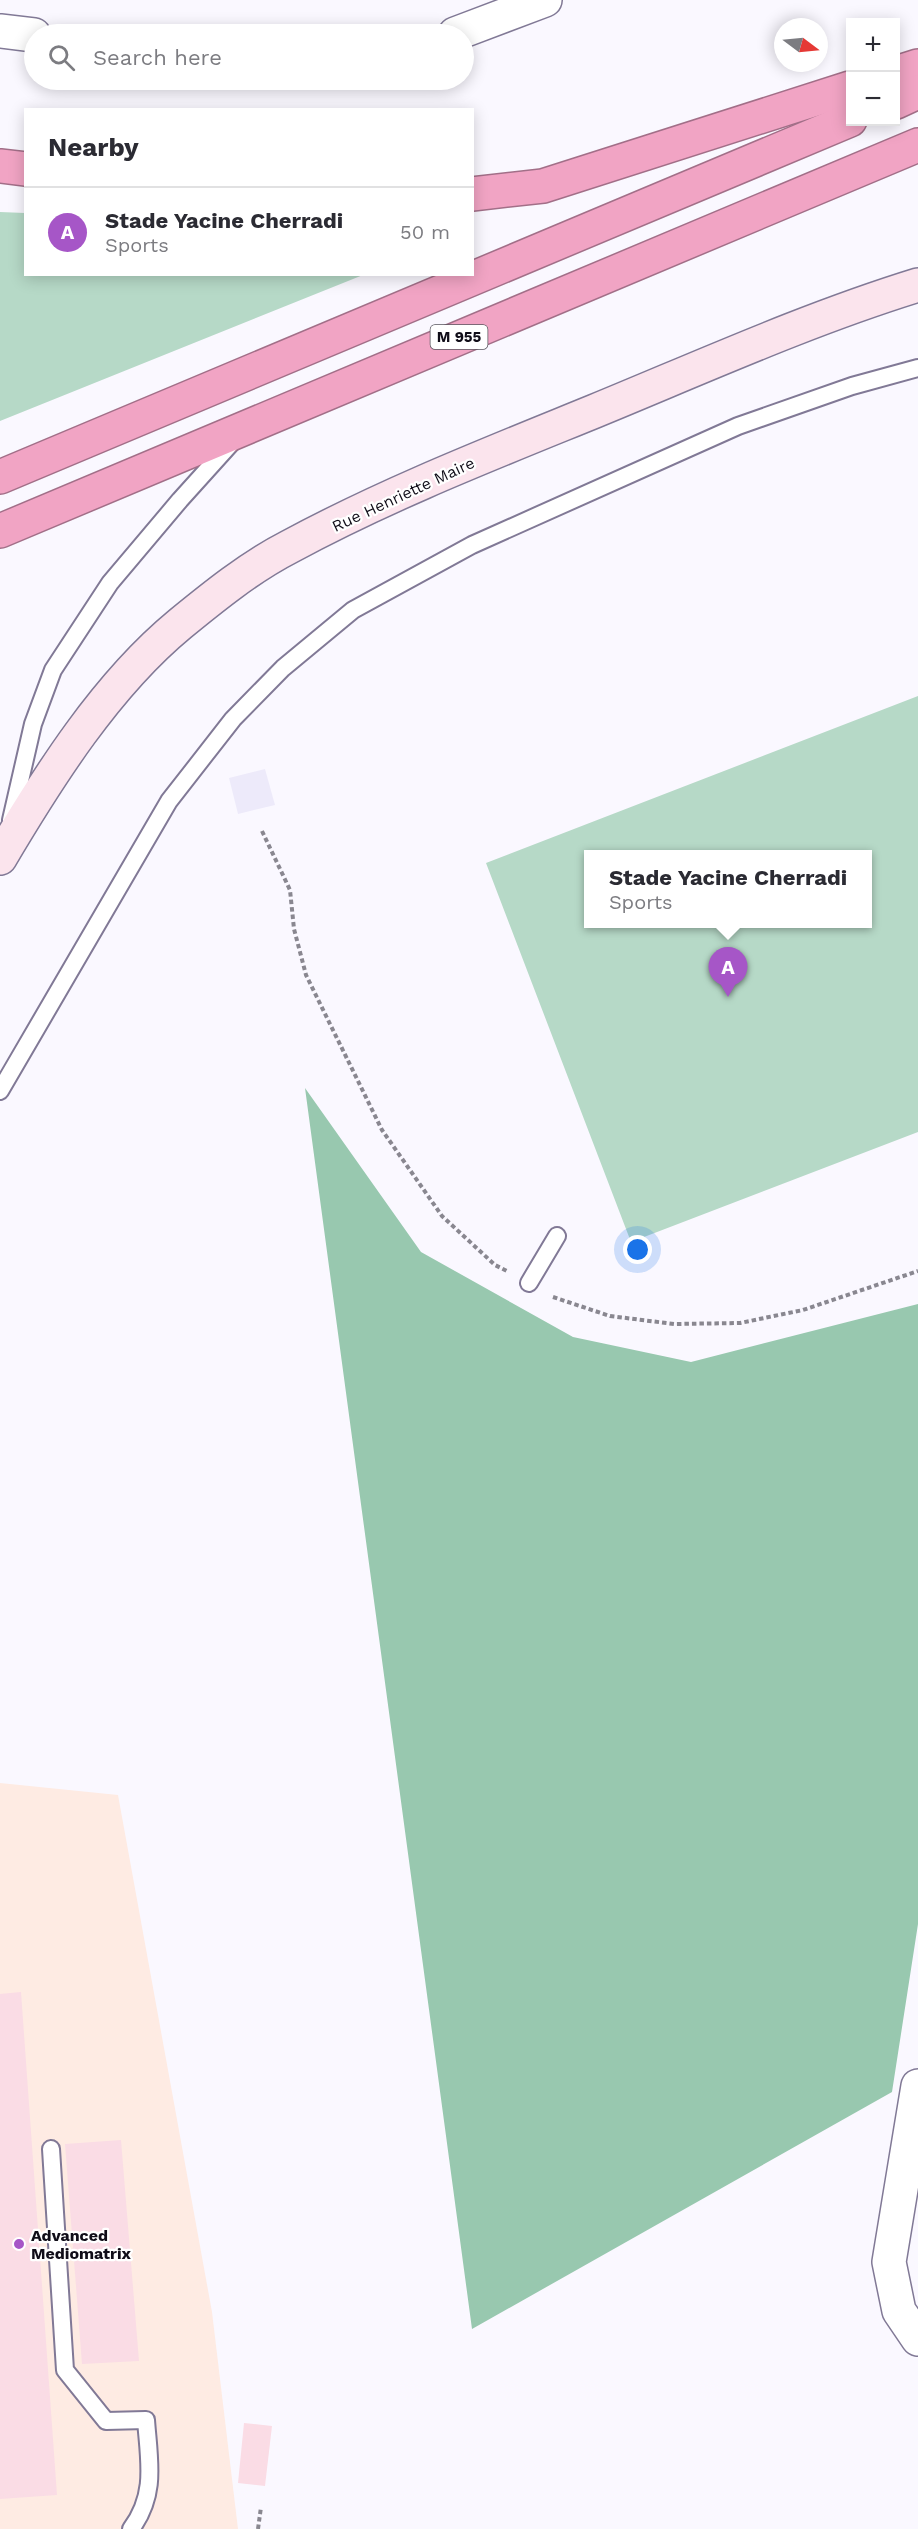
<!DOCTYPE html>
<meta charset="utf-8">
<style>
:root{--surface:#fff;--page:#f2f2f3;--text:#2b2b33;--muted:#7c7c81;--line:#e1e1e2;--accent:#a656c7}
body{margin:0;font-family:"Work Sans",sans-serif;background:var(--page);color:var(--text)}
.controls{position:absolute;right:18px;top:18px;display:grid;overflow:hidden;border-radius:0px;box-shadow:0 3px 15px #0003}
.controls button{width:54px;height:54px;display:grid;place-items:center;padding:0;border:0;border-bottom:2px solid var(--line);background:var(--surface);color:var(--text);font:30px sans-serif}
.compass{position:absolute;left:774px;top:18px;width:54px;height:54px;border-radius:50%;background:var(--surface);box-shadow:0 3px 15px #0003;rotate:106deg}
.you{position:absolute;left:638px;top:1250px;width:21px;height:21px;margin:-15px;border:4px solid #fff;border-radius:50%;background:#1a73e8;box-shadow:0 0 0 9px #1a73e833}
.badge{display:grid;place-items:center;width:39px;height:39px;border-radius:50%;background:var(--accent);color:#fff;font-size:20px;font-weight:700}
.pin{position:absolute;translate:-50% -50px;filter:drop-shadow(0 2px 3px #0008)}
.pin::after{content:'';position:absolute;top:32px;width:21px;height:18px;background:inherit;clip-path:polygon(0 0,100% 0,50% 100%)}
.popup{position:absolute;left:584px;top:850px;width:288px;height:78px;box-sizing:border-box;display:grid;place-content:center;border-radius:0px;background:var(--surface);filter:drop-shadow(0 2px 4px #0005);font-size:20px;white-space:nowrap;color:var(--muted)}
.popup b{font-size:22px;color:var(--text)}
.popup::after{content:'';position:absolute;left:50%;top:100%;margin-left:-12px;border:12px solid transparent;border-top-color:var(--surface)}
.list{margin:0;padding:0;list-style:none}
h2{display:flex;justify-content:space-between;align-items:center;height:78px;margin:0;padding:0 24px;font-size:26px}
h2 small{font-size:20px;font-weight:400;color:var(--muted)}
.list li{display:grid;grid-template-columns:39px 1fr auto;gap:18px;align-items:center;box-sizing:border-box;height:90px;padding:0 24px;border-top:2px solid var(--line)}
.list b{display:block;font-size:22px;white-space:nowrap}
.list p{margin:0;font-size:20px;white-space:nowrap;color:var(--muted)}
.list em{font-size:20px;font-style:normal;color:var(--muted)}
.icon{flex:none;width:33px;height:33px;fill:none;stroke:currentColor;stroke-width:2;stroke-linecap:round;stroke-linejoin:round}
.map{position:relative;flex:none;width:918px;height:2529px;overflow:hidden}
.search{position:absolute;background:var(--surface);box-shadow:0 3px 15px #0003;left:24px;top:24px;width:450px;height:66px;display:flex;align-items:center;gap:15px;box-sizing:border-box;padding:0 21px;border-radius:33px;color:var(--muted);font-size:22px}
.panel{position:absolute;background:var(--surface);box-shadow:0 3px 15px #0003;left:24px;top:108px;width:450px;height:168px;border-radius:0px}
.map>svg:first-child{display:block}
.commercial{fill:#feebe3}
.built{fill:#edeafa}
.green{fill:#b6d9c7;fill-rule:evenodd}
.forest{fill:#98c8af}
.building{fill:#fadce5}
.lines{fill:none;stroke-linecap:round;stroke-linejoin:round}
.lane-casing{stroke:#817996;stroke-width:20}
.street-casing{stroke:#817996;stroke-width:36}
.secondary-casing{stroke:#817996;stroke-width:36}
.highway-casing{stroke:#a26f88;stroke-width:36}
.path{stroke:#898790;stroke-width:4;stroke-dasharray:4.5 3;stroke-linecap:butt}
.lane{stroke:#fff;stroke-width:16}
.street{stroke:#fff;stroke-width:33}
.secondary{stroke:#fbe4ed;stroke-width:33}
.highway{stroke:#f1a4c4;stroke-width:33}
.poi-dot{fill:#a656c7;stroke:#fff;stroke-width:2}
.labels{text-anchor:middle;stroke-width:4.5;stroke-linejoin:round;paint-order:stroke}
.shield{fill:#fff;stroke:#58565d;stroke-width:1.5}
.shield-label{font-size:15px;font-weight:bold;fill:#100d18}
.street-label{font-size:16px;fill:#100d18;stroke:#fff}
.poi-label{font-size:16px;font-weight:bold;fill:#100d18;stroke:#fff;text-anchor:start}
</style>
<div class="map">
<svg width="918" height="2529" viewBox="0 0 918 2529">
<rect width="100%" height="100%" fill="#faf8ff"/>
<polygon class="commercial" points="0,1783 118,1795 212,2312 238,2529 0,2529"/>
<polygon class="built" points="265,769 275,805 238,814 229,778"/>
<g class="green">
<polygon points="0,212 25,213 26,274 363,275 0,421"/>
<path d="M 918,696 L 918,1132 L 631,1242 L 486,863 ZM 588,854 L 867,854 L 867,924 L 588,924 Z"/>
</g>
<polygon class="forest" points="305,1088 421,1252 573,1337 691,1362 918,1304 918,1924 892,2092 472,2329"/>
<g class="building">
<polygon points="21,1992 57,2495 0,2499 0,1994"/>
<polygon points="121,2140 139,2361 82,2364 65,2144"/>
<polygon points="244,2423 272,2426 265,2486 238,2483"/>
</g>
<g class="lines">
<defs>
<g id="lane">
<polyline points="11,820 33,724 53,670 110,583 180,500 235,439"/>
<polyline points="0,1091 169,801 233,719 283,668 353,610 472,545 738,426 852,386 918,368"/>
<polyline points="529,1283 557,1236"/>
<path d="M 51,2149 L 65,2370 L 106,2421 L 146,2420 C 149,2461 157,2494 131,2529"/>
</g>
<g id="street">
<polyline points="0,31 34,35"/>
<polyline points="455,34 545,0"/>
<polyline points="918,2086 889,2262 899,2311 918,2339"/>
</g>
<path id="secondary" d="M 0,858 C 48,777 106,685 180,624 C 213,597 250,567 289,547 C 387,494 492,453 595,411 C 702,367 808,319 918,285"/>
<g id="highway">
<polyline points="896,73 918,66"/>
<polyline points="896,102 918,92"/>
<polyline points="0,166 26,169"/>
<polyline points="472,194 543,186 850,88"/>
<polyline points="0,477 850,120"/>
<polyline points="0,531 918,145"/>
</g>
</defs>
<use href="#lane" class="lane-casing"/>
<use href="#street" class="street-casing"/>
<use href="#secondary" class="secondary-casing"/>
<use href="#highway" class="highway-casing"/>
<g class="path">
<polyline points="262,831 290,890 294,929 306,975 382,1130 442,1216 495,1265 507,1271"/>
<polyline points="553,1297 610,1316 674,1324 740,1323 803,1310 918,1271"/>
<polyline points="258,2529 261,2507"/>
</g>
<use href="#lane" class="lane"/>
<use href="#street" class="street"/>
<use href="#secondary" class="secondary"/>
<use href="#highway" class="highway"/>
</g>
<circle class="poi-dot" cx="19" cy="2244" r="6"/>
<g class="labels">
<rect class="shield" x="430.5" y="325" width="57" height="24" rx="4.5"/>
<g class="shield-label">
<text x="459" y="342">M 955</text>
</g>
<g class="street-label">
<text transform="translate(403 494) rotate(-25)" y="6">Rue Henriette Maire</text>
</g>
<g class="poi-label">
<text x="31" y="2241">Advanced<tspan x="31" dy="18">Mediomatrix</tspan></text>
</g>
</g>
</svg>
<div class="controls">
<button>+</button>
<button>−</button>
</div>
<svg class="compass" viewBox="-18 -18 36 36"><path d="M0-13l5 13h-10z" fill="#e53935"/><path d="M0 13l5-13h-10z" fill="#7c7c81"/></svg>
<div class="you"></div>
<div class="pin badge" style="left:728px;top:997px">A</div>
<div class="popup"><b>Stade Yacine Cherradi</b>Sports</div>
<div class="search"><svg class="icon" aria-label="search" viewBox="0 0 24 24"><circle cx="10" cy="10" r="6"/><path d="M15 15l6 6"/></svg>Search here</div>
<section class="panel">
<h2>Nearby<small></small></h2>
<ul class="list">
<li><span class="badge">A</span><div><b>Stade Yacine Cherradi</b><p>Sports</p></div><em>50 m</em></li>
</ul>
</section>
</div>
